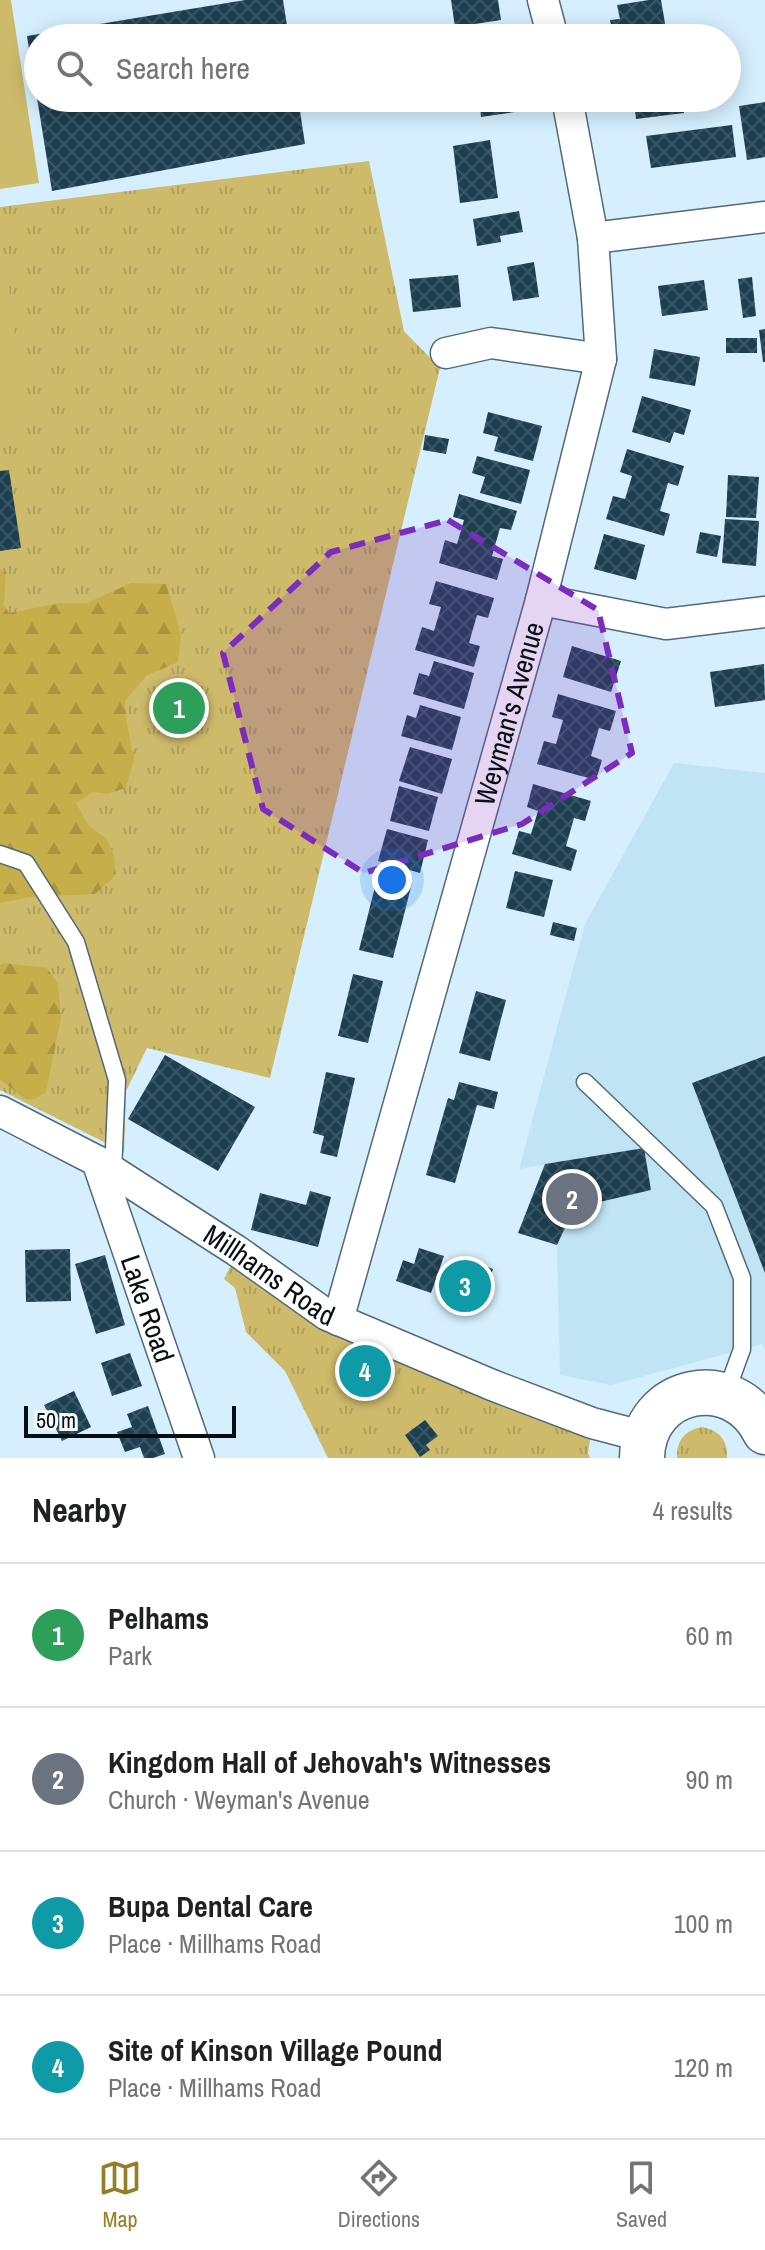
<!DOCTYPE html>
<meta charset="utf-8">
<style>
:root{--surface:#fff;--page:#f2f2f2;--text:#202124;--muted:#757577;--line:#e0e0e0;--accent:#947f26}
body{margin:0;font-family:"Archivo Narrow",sans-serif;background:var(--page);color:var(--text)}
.scale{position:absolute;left:24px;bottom:20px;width:212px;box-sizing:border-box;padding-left:8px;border:4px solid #070f14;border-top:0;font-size:22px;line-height:28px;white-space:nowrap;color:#070f14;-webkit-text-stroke:6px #f4f9fc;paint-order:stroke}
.you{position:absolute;left:392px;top:880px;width:28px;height:28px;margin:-20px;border:6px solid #fff;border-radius:50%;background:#1a73e8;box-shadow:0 0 0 12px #1a73e833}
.badge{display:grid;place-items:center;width:52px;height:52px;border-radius:50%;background:var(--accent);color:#fff;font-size:26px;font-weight:700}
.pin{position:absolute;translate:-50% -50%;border:4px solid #fff;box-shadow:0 2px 8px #0006}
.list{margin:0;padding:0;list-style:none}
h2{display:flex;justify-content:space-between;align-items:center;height:104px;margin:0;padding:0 32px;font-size:34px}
h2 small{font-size:26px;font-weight:400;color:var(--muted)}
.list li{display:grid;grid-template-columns:52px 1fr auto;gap:24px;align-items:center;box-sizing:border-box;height:144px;padding:0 32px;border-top:2px solid var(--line)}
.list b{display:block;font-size:30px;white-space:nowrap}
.list p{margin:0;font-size:26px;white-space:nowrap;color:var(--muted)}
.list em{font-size:26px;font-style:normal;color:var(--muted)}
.icon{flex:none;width:44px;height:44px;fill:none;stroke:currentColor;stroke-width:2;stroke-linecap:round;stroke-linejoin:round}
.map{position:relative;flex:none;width:765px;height:1458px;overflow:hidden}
.search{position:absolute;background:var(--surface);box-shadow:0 4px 20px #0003;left:24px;right:24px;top:24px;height:88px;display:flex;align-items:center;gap:20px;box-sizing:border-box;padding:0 28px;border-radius:44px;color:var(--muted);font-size:30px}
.sheet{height:680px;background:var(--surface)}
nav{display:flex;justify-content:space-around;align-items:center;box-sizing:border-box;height:112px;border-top:2px solid var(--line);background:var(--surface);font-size:22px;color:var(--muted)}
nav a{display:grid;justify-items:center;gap:4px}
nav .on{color:var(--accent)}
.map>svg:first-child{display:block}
.built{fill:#c1e4f5}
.grass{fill:url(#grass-tufts)}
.forest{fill:url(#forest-firs)}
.pitch{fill:#ceba6b}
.building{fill:url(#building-cross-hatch)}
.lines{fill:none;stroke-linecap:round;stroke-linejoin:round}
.service-casing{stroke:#536a77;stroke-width:19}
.minor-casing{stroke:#536a77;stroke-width:33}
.primary-casing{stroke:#536a77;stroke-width:47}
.service{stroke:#fff;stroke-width:16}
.minor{stroke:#fff;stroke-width:30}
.primary{stroke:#fff;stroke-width:44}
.marked{fill:#7b2cbf;fill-opacity:0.2;stroke:#7b2cbf;stroke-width:6;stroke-dasharray:16 10;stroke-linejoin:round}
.labels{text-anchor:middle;stroke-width:8;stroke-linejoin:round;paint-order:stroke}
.street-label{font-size:28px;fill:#070f14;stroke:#f4f9fc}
</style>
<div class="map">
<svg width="765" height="1458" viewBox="0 0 765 1458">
<defs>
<pattern id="grass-tufts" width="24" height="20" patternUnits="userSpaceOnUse" patternTransform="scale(2)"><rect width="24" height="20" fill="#ceba6b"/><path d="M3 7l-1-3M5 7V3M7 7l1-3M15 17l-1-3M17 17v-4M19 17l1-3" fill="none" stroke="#af9f5c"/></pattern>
<pattern id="forest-firs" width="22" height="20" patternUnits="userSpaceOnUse" patternTransform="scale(2)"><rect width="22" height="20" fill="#c6ae4a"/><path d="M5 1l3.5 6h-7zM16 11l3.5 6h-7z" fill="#a99440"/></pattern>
<pattern id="building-cross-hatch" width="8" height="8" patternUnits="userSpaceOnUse" patternTransform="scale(2)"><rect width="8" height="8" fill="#1d3f50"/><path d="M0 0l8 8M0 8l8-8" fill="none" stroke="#3b5765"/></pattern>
</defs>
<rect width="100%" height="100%" fill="#d5effe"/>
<polygon class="built" points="674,763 765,773 765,1350 762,1344 611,1385 560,1375 557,1245 574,1208 651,1190 643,1148 519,1169 585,924"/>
<g class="grass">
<polygon points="369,161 404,331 440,368 270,1078 147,1048 126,1091 124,1152 0,1090 0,207"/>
<polygon points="237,1253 256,1266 592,1425 588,1453 590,1458 328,1458 285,1371 246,1332 235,1288 224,1279"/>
<path d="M 702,1427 C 719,1430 728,1440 727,1458 L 677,1458 C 676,1441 685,1430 702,1427 Z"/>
</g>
<g class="forest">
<polygon points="0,569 6,572 4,605 9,613 61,603 87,603 131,583 166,584 181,634 178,662 146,676 125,701 125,713 134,759 126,788 107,794 93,792 76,803 89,826 107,839 114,856 116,875 95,894 30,897 0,903"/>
<polygon points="4,963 47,968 58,984 61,1018 46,1092 35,1099 25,1099 0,1079 0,965"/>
</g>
<g class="pitch">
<polygon points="0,0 11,0 39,183 0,189"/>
<polygon points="0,269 7,269 27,434 0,437"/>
</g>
<g class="building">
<polygon points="245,0 283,0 289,38 38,38 36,96 27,36"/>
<polygon points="451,0 498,0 501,20 455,27"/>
<polygon points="649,0 661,0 666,29 613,36 610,20 620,19 617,5"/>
<polygon points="454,30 455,38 419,38 419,35"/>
<polygon points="37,98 298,98 305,144 52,191"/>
<polygon points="479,98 520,98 522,111 481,117"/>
<polygon points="638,98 682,98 684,113 636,119 634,101"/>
<polygon points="765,102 765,157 747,160 739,106"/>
<polygon points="732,125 736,157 651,168 646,136"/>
<polygon points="490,140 498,198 460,203 453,146"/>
<polygon points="519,211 523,232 500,236 501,242 477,246 473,219"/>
<polygon points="534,262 539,297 513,301 507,267"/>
<polygon points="458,275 461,307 413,312 409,279"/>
<polygon points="752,277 756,316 743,318 738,279"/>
<polygon points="704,280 708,310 662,316 658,286"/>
<polygon points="765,329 765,362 763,362 759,330"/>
<rect x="726" y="338" width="31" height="15"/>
<polygon points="654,349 700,357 695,386 649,378"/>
<polygon points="642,396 691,410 684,435 674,432 670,443 632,432"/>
<polygon points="488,412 542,426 533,461 494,451 498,437 483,433"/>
<polygon points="425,435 449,439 446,454 423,450"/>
<polygon points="627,449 684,466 678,486 668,483 660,511 670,514 664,536 606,519 613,496 625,499 632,476 620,472"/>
<polygon points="477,456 530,470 521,504 480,493 485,477 472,473"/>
<polygon points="9,470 21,548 0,551 0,471"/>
<polygon points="728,475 759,477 756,518 726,517"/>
<polygon points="459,494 517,511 511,530 500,528 492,556 503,559 497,580 439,563 445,540 457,544 464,520 453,517"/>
<polygon points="725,519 759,521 756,566 722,563"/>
<polygon points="700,532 721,536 717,557 696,553"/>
<polygon points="604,534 645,545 636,580 594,569"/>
<polygon points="436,581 494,598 488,618 477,615 469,643 480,646 474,667 415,650 422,627 434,631 441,607 429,604"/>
<polygon points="572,646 621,661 611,692 563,677"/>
<polygon points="434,661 474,673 464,709 413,694 419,673 429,676"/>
<polygon points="764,664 765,700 715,707 710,672"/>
<polygon points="558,694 616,711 610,731 599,728 591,756 602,760 596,780 537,764 544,741 556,744 563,720 552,717"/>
<polygon points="420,705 461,717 452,750 401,736 407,715 416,718"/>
<polygon points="410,747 452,759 442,794 399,781"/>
<polygon points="533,784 591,801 585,821 574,818 566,846 577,850 571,871 512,854 519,831 531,834 538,811 527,807"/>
<polygon points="399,786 438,797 429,831 390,821"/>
<polygon points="387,829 428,840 420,873 378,861"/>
<polygon points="515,871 553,880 544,917 506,908"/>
<polygon points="378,875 412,883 393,958 359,950"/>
<polygon points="553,922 577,928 574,941 550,935"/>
<polygon points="353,974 383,981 368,1043 338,1036"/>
<polygon points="476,991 506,1000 490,1061 459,1053"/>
<polygon points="165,1055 255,1107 218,1171 128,1119"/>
<polygon points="765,1056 765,1273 692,1083"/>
<polygon points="326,1072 355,1078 337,1157 320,1153 324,1136 313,1133"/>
<polygon points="459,1082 498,1092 494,1109 477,1105 455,1183 426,1175 448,1098 454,1100"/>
<polygon points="644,1148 651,1190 574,1208 557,1245 518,1233 545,1164"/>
<polygon points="310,1191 331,1197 318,1247 251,1230 260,1193 306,1205"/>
<polygon points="419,1248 444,1256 431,1293 396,1281 403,1260 414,1264"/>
<polygon points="70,1249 71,1301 26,1302 25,1250"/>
<polygon points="105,1255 125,1325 96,1334 75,1264"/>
<polygon points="463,1258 493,1269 477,1312 440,1298 450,1271 457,1274"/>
<polygon points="130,1353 142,1386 112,1396 101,1363"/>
<polygon points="74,1391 91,1427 62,1441 44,1405"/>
<polygon points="148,1406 165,1454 153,1458 144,1458 140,1447 125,1452 117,1432 132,1427 127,1414"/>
<polygon points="425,1420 438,1436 426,1445 430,1450 420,1457 405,1435"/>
</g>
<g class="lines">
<defs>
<g id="service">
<polyline points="0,854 26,863 76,942 117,1080 113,1172"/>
<polyline points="585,1082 714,1206 742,1278 742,1349 726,1393"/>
</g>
<g id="minor">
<polyline points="543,0 553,38"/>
<polyline points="593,238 765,217"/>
<polyline points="446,353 491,343 601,359"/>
<polyline points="541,600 666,624 765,612"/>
<path id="s1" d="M 0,1111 L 97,1161 L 237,1251 L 327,1315 L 492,1385 L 592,1423 L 645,1437"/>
<path id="s2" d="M 97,1161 L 199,1458"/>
<path id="s3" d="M 338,1320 L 541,600 L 601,359 L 593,238 L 567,98"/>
</g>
<path id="primary" d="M 642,1458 C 643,1386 734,1368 765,1432"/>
</defs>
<use href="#service" class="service-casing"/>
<use href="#minor" class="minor-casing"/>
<use href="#primary" class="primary-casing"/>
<use href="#service" class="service"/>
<use href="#minor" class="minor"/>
<use href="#primary" class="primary"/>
</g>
<path class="marked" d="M 448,520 L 598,610 L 632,753 L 522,824 L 364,873 L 263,809 L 223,653 L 331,552 Z"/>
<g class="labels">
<g class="street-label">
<text dy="10" stroke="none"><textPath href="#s3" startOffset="630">Weyman's Avenue</textPath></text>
<text dy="10" stroke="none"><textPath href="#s1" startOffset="316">Millhams Road</textPath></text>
<text dy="10" stroke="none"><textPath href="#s2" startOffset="156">Lake Road</textPath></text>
</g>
</g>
</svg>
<div class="scale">50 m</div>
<div class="you"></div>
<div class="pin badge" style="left:179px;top:708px;background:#2e9e5b">1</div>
<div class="pin badge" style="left:572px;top:1199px;background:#6b7280">2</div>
<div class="pin badge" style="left:465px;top:1286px;background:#0f9aa8">3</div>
<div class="pin badge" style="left:365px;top:1371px;background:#0f9aa8">4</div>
<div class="search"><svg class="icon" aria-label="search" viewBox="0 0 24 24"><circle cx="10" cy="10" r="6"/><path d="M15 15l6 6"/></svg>Search here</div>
</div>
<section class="sheet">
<h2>Nearby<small>4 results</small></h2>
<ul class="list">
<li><span class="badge" style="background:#2e9e5b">1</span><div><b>Pelhams</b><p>Park</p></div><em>60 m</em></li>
<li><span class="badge" style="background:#6b7280">2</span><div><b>Kingdom Hall of Jehovah's Witnesses</b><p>Church · Weyman's Avenue</p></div><em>90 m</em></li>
<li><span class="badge" style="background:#0f9aa8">3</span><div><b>Bupa Dental Care</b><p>Place · Millhams Road</p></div><em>100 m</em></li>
<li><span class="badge" style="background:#0f9aa8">4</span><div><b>Site of Kinson Village Pound</b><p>Place · Millhams Road</p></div><em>120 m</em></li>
</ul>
</section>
<nav>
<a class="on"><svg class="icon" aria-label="map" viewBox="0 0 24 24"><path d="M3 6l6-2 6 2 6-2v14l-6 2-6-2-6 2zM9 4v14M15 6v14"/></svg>Map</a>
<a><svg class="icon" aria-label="directions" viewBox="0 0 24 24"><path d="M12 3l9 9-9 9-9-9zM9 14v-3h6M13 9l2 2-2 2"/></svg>Directions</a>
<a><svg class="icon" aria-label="saved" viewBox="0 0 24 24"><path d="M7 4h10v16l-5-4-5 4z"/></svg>Saved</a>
</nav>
